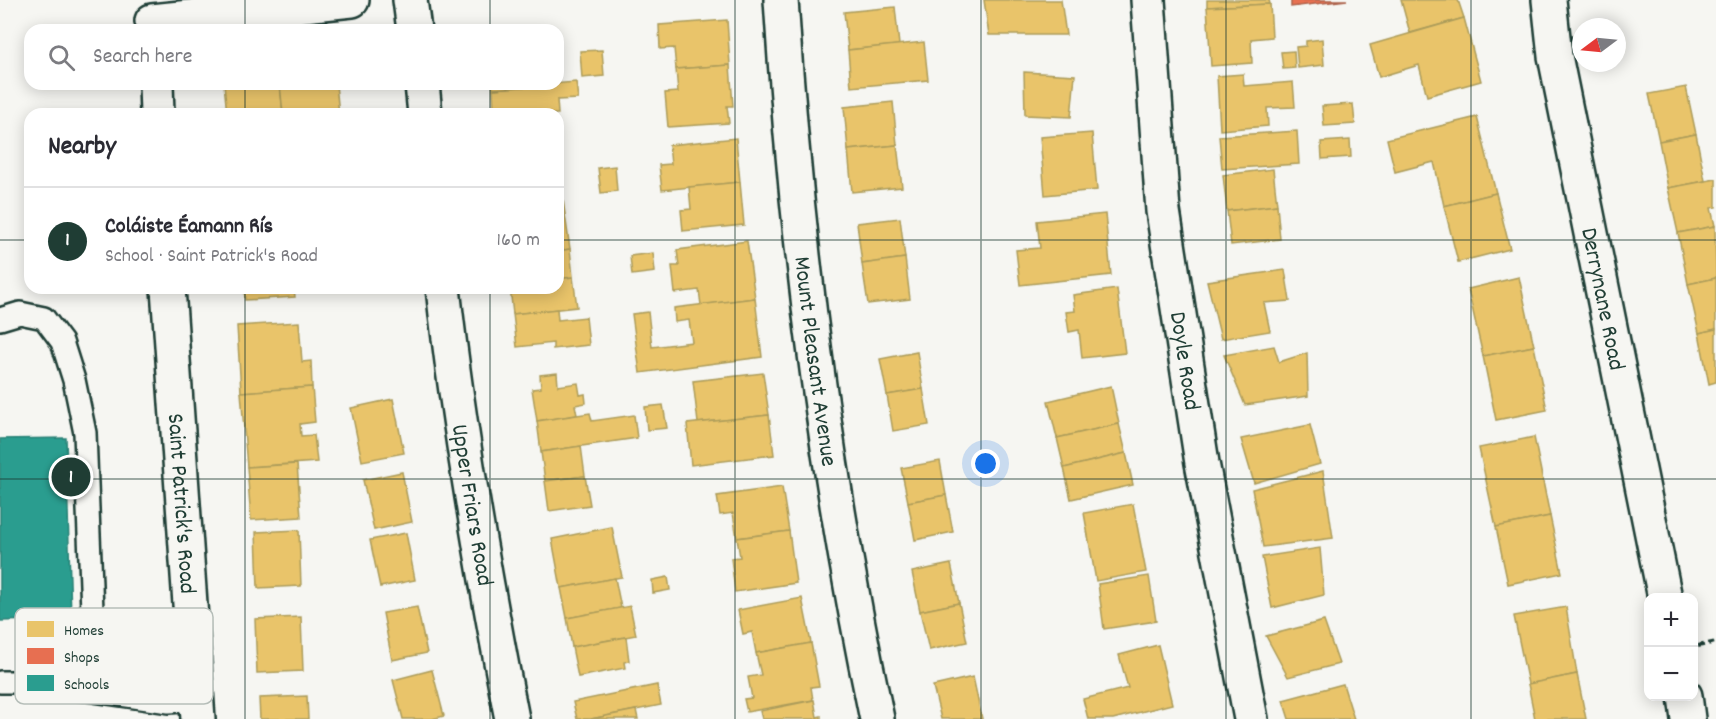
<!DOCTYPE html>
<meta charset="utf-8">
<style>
:root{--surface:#fff;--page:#f2f2f3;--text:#2b2b33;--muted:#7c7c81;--line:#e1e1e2;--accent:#1f3d34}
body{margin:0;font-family:Dekko,sans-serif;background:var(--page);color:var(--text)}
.controls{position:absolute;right:18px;bottom:18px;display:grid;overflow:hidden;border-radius:12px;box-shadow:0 3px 15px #0003}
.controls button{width:54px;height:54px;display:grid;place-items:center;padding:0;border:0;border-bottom:2px solid var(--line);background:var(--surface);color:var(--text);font:30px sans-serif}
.compass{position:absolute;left:1572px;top:18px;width:54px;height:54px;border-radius:50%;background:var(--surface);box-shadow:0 3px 15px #0003;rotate:254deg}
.you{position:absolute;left:986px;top:464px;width:21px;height:21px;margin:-15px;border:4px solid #fff;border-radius:50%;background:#1a73e8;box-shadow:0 0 0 9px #1a73e833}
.badge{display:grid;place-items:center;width:39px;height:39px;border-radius:50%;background:var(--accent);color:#fff;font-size:20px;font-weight:700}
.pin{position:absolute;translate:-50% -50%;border:3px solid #fff;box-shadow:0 2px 6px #0006}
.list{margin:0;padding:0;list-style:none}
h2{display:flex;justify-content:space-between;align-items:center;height:78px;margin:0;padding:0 24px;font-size:26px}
h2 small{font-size:20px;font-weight:400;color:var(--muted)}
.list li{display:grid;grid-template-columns:39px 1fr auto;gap:18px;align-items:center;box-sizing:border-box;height:108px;padding:0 24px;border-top:2px solid var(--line)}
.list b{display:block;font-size:22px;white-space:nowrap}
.list p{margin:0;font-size:20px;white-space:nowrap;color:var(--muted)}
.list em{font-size:20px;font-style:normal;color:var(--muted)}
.icon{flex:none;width:33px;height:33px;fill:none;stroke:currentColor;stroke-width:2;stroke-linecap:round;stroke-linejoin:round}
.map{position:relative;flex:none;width:1716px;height:719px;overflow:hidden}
.search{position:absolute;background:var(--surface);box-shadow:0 3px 15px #0003;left:24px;top:24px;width:540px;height:66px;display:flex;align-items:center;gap:15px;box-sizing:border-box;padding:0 21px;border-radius:18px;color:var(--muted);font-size:22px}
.panel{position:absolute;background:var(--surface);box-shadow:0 3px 15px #0003;left:24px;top:108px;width:540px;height:186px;border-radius:18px}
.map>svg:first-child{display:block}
.homes{fill:#e9c46a;stroke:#ac9c5a;stroke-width:1.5}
.shops{fill:#e76f51;stroke:#ab6048;stroke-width:1.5}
.schools{fill:#2a9d8f;stroke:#278074;stroke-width:1.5}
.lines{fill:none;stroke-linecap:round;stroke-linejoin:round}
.service-casing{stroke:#1f3d34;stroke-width:26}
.minor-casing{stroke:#1f3d34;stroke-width:38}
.path{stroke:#1f3d34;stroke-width:4;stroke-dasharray:6 4.5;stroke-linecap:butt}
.service{stroke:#f6f6f2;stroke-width:21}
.minor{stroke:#f6f6f2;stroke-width:33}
.grid{fill:none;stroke:#1f3d34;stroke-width:1.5;stroke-opacity:0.55}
.labels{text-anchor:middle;stroke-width:6;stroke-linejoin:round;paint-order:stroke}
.street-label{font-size:24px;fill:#1f3d34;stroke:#f6f6f2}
.key{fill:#f6f6f2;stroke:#b6beb9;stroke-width:1.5}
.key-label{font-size:16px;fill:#1f3d34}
</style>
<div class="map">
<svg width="1716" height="719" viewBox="0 0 1716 719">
<rect width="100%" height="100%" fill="#f6f6f2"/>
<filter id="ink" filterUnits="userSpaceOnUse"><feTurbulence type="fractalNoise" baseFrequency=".0167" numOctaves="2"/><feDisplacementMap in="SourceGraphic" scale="12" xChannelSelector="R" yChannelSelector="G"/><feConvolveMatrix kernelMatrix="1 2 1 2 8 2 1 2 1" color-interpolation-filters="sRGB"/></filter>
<g filter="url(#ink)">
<g class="homes">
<polygon points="984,0 1061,0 1066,35 989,35"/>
<polygon points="1207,0 1269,0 1270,4 1207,7"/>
<polygon points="1401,0 1458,0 1464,18 1410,33"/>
<polygon points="1270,4 1272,37 1251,39 1252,63 1211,66 1207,7"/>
<polygon points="895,7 899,45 848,50 844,12"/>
<polygon points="1464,18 1481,81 1427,96 1419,65 1379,77 1370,45"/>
<polygon points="727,20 730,65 676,69 674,48 660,49 659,25"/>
<polygon points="1322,39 1324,65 1298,68 1296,47 1306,46 1306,41"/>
<polygon points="924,42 928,80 851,87 848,50"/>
<polygon points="602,50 604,76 582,78 580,51"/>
<polygon points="1294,51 1295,68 1283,69 1281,52"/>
<polygon points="730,65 733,106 727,106 729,123 668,127 665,93 678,92 676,69"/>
<polygon points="1024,72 1075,75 1071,117 1025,115"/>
<polygon points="1243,74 1244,86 1293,82 1295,107 1267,108 1268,126 1220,130 1217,76"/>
<polygon points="576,82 578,99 557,100 558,114 494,114 493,89"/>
<polygon points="224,84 280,84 283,114 227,114"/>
<polygon points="280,84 336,84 339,114 283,114"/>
<polygon points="492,84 534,84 534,86 493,89"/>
<polygon points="1686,87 1696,134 1659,141 1649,94"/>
<polygon points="893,102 897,145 848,150 844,107"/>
<polygon points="1353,104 1355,124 1324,126 1322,106"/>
<polygon points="1477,117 1496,193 1444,206 1434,162 1395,172 1387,139"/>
<polygon points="1297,131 1299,164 1222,169 1219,136"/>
<polygon points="1092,133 1097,190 1045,195 1040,137"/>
<polygon points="1696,134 1705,181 1668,188 1659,141"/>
<polygon points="736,138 740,182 662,190 659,165 671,164 669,145"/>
<polygon points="1350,140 1351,157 1322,159 1321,142"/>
<polygon points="897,145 902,187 852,192 848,150"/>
<polygon points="615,166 617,191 601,193 598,168"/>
<polygon points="1273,169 1277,205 1227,211 1223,175"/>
<polygon points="1716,179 1716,207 1711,208 1715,226 1678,233 1668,188"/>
<polygon points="740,182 744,225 683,231 681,210 691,209 689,187"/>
<polygon points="1496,193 1510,249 1458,262 1444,206"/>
<polygon points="558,199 563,200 570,249 558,251"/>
<polygon points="1277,205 1280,239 1231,245 1227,211"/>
<polygon points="1105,214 1111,275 1020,285 1016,250 1040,248 1037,221"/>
<polygon points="900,218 905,258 862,264 857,223"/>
<polygon points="1715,226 1716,278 1688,284 1678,233"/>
<polygon points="747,241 755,298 701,305 699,290 675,293 672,266 679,266 677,250"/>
<polygon points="570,249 573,277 558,279 558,251"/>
<polygon points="653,253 655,272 632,275 630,256"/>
<polygon points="905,258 910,299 868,304 862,264"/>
<polygon points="1285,270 1290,301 1264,303 1270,331 1221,339 1207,281"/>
<polygon points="573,277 577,307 513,314 510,288 558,288 558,279"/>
<polygon points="1519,277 1534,346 1483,356 1468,289"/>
<polygon points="1716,278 1716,329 1699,333 1688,284"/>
<polygon points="244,288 294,288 295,297 245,300"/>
<polygon points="1117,289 1125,353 1082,358 1079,330 1069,332 1066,312 1075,311 1073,295"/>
<polygon points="755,298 762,357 640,373 632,314 648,312 652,347 692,342 689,320 675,322 674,308"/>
<polygon points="557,309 558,320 586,317 589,345 553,349 553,343 517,347 513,314"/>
<polygon points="299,322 302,362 311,361 312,387 241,392 237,326"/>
<polygon points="1716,329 1716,382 1709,384 1699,333"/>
<polygon points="1274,346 1279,362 1307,353 1308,396 1245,405 1224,355"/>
<polygon points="1534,346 1547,410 1496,420 1483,356"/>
<polygon points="917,352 923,389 887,395 880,359"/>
<polygon points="557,373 558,386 578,383 580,395 585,394 586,403 575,405 577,415 537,421 532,389 541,388 540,375"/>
<polygon points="763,373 769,415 698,423 693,381"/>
<polygon points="1111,386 1119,424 1057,438 1048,401"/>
<polygon points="312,387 315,422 300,424 301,436 314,435 317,462 247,467 241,392"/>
<polygon points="923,389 929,425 893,431 887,395"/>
<polygon points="393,399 404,453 362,461 351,408"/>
<polygon points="663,405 667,428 647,430 645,407"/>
<polygon points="590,413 592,421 634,415 637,438 541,452 537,421"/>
<polygon points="769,415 774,455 691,465 687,424"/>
<polygon points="1119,424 1126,453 1064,468 1057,438"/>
<polygon points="1310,425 1320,464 1254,483 1241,439"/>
<polygon points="1534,437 1550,516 1496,527 1479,448"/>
<polygon points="581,446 585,476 545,481 541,452"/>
<polygon points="1126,453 1133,485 1071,499 1064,468"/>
<polygon points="940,461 946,495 908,502 901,468"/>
<polygon points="297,464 301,517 251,520 247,467"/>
<polygon points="1323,471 1333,538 1263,547 1252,489"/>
<polygon points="402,472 412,522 374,530 363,480"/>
<polygon points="585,476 590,505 549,511 545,481"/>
<polygon points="782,487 789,531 737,538 733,513 720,515 717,496"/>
<polygon points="946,495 953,532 915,540 908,502"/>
<polygon points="1133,504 1146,572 1096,581 1084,513"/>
<polygon points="1550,516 1562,573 1508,584 1496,527"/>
<polygon points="612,527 622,577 561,588 552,539"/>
<polygon points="299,530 301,586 258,588 256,532"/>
<polygon points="789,531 796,583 735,592 731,558 740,557 737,538"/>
<polygon points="406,533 415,580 380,587 370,540"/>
<polygon points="1320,548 1324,595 1272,608 1262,557"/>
<polygon points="951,564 959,603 920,611 912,572"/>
<polygon points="1149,576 1156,621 1104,629 1098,584"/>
<polygon points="668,577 670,590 653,593 652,580"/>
<polygon points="615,578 621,608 567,618 561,588"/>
<polygon points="802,598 811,643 756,653 752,632 743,634 738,610"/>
<polygon points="959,603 967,642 929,650 920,611"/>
<polygon points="630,606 636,635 572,647 567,618"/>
<polygon points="417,607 427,653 392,660 383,613"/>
<polygon points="1566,607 1577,674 1528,684 1514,616"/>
<polygon points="301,617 303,671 257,673 255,619"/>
<polygon points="1324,621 1339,664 1288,677 1266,636"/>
<polygon points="626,637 629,661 624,662 625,668 578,677 572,647"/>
<polygon points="811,643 819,686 811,687 813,700 747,712 744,699 752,698 748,677 761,675 756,653"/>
<polygon points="1158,645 1172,704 1113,719 1088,719 1083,699 1128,688 1119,655"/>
<polygon points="432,670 444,716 432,719 403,719 393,680"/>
<polygon points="1577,674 1586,719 1535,719 1528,684"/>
<polygon points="973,677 982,719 941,719 933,686"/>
<polygon points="1343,684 1354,719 1289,719 1283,700"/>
<polygon points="657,685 661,705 591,719 577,719 573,702"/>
<polygon points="307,696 308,719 260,719 259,698"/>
<polygon points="814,700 817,717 821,716 821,719 762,719 760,711"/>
<polygon points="636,710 638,719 591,719"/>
</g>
<polygon class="shops" points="1291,0 1347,0 1291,7"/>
<polygon class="schools" points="66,438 71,619 0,621 0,439"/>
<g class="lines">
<defs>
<g id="service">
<polyline points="0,319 20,313 44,318 62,342 74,380 85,433 93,636 86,690"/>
<polyline points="0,682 17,682 86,690 169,702 196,700"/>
</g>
<g id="minor">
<polyline points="410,0 414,30"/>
<path id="s1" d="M 781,0 C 796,241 827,483 877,719"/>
<path id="s2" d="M 1148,0 L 1163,211 L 1202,463 L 1251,719"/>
<path id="s3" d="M 1549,0 L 1555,56 L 1665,598"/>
<polyline points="152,21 352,0"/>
<polyline points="156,84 157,114"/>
<polyline points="422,84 425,114"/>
<path id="s4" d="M 168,288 L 198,719"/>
<path id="s5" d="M 443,288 C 459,433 484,576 512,719"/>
<polyline points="1685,696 1688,719"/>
</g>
</defs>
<use href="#service" class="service-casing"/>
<use href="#minor" class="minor-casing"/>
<polyline class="path" points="1698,646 1716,642"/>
<use href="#service" class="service"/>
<use href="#minor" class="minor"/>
</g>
</g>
<path class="grid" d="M 245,0 L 245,30M 490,0 L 490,30M 735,0 L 735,719M 981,0 L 981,719M 1226,0 L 1226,719M 1471,0 L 1471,719M 245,84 L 245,114M 490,84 L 490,114M 0,240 L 30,240M 558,240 L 1716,240M 245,288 L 245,719M 490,288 L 490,719M 0,479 L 1716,479"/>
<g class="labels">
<g class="street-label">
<text dy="8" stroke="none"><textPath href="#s3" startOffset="304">Derrynane Road</textPath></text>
<text dy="8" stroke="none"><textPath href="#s1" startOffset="363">Mount Pleasant Avenue</textPath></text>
<text dy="8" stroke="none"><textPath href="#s2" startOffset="363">Doyle Road</textPath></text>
<text dy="8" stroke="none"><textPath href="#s4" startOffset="216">Saint Patrick's Road</textPath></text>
<text dy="8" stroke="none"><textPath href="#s5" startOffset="219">Upper Friars Road</textPath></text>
</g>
</g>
<rect x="15" y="608" width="198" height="96" rx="9" class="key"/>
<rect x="27" y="621" width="27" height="16" fill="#e9c46a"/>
<rect x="27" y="648" width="27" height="16" fill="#e76f51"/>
<rect x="27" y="675" width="27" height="16" fill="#2a9d8f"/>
<g class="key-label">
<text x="64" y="635">Homes</text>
<text x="64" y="662">Shops</text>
<text x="64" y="689">Schools</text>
</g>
</svg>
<div class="controls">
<button>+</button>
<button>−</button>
</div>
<svg class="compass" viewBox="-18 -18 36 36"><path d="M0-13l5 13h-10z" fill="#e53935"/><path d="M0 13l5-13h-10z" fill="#7c7c81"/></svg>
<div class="you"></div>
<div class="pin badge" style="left:71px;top:477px">1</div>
<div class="search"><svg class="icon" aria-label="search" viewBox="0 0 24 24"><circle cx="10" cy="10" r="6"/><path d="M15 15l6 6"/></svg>Search here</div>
<section class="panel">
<h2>Nearby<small></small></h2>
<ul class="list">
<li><span class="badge">1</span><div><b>Coláiste Éamann Rís</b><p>School · Saint Patrick's Road</p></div><em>160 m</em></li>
</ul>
</section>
</div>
